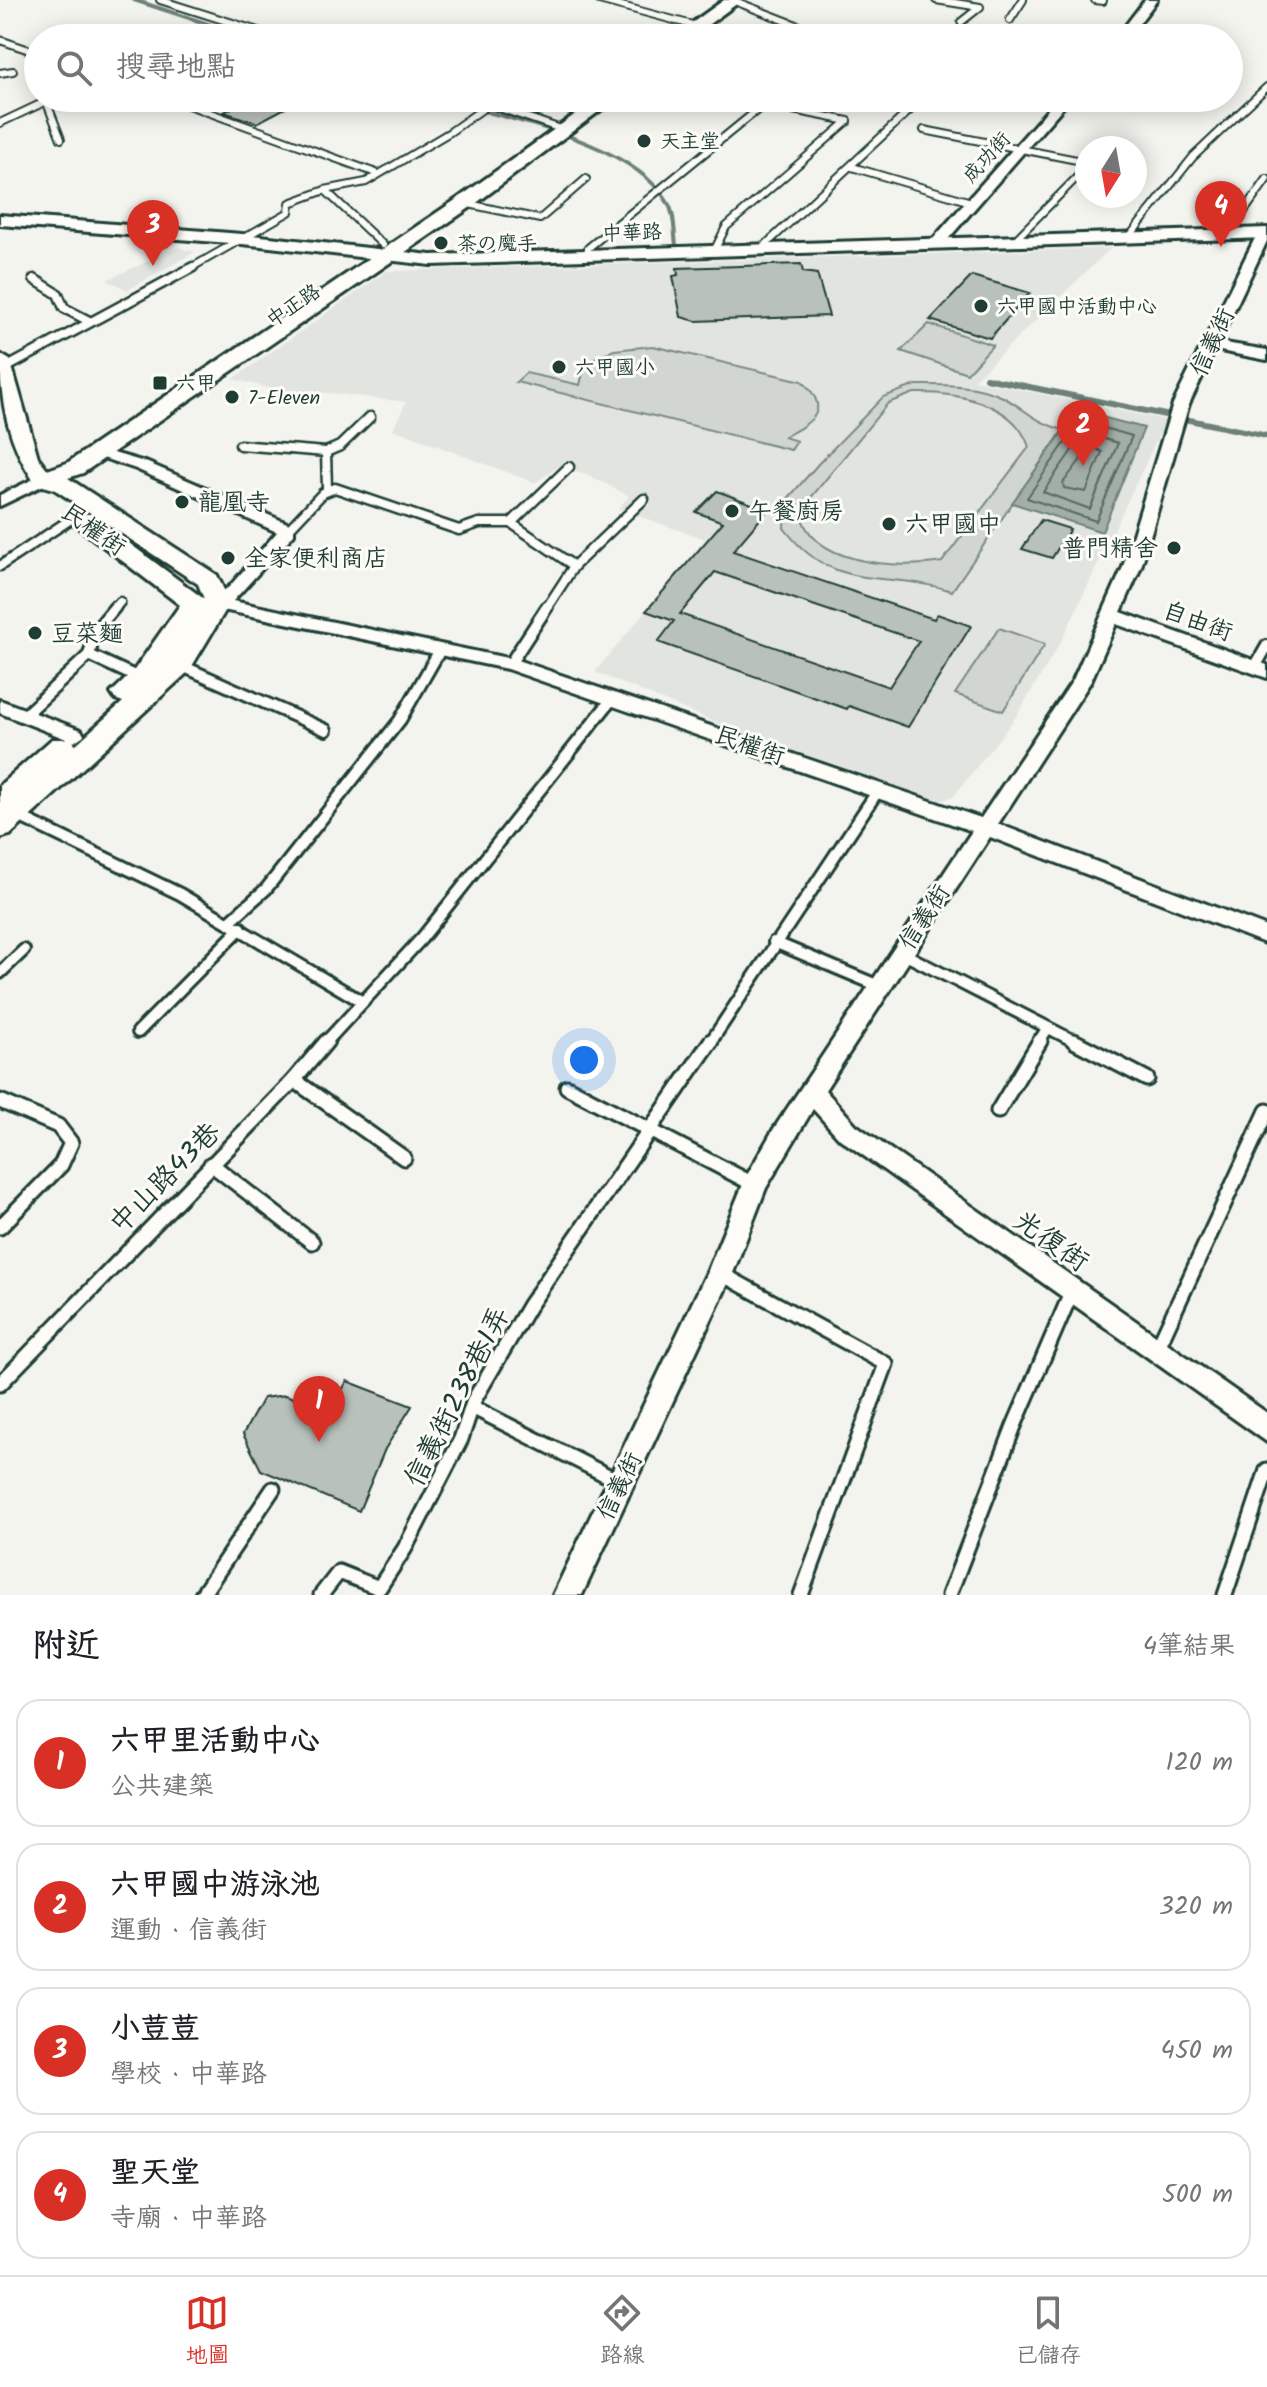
<!DOCTYPE html>
<html lang="zh-TW">
<meta charset="utf-8">
<style>
:root{--surface:#fff;--page:#f6f6f6;--text:#202124;--muted:#757577;--line:#e0e0e0;--accent:#d93025}
body{margin:0;font-family:Kalam,"LXGW WenKai TC","Klee One",sans-serif;background:var(--page);color:var(--text)}
.compass{position:absolute;left:1075px;top:136px;width:72px;height:72px;border-radius:50%;background:var(--surface);box-shadow:0 4px 20px #0003;rotate:191deg}
.you{position:absolute;left:584px;top:1060px;width:28px;height:28px;margin:-20px;border:6px solid #fff;border-radius:50%;background:#1a73e8;box-shadow:0 0 0 12px #1a73e833}
.badge{display:grid;place-items:center;width:52px;height:52px;border-radius:50%;background:var(--accent);color:#fff;font-size:26px;font-weight:700}
.pin{position:absolute;translate:-50% -66px;filter:drop-shadow(0 2px 4px #0008)}
.pin::after{content:'';position:absolute;top:42px;width:28px;height:24px;background:inherit;clip-path:polygon(0 0,100% 0,50% 100%)}
.list{margin:0;padding:0;list-style:none}
h2{display:flex;justify-content:space-between;align-items:center;height:104px;margin:0;padding:0 32px;font-size:34px}
h2 small{font-size:26px;font-weight:400;color:var(--muted)}
.list li{display:grid;grid-template-columns:52px 1fr auto;gap:24px;align-items:center;box-sizing:border-box;height:128px;margin:0 16px 16px;padding:0 16px;border:2px solid var(--line);border-radius:24px}
.list b{display:block;font-size:30px;white-space:nowrap}
.list p{margin:0;font-size:26px;white-space:nowrap;color:var(--muted)}
.list em{font-size:26px;font-style:normal;color:var(--muted)}
.icon{flex:none;width:44px;height:44px;fill:none;stroke:currentColor;stroke-width:2;stroke-linecap:round;stroke-linejoin:round}
.map{position:relative;flex:none;width:1267px;height:1595px;overflow:hidden}
.search{position:absolute;background:var(--surface);box-shadow:0 4px 20px #0003;left:24px;right:24px;top:24px;height:88px;display:flex;align-items:center;gap:20px;box-sizing:border-box;padding:0 28px;border-radius:44px;color:var(--muted);font-size:30px}
.sheet{height:680px;background:var(--surface)}
nav{display:flex;justify-content:space-around;align-items:center;box-sizing:border-box;height:112px;border-top:2px solid var(--line);background:var(--surface);font-size:22px;color:var(--muted)}
nav a{display:grid;justify-items:center;gap:4px}
nav .on{color:var(--accent)}
.map>svg:first-child{display:block}
.built{fill:#e2e5df}
.green{fill:#d1d6d1;stroke:#788a82;stroke-width:2;fill-rule:evenodd}
.water{fill:#a3aea7;stroke:#6e8179;stroke-width:2}
.lines{fill:none;stroke-linecap:round;stroke-linejoin:round}
.shore{stroke:#546a62;stroke-width:2}
.stream-far1{stroke:#6e8179;stroke-width:4}
.stream{stroke:#6e8179;stroke-width:6}
.building{fill:#b9c1bb;stroke:#1f3d34;stroke-width:2;fill-rule:evenodd}
.service-far3-casing{stroke:#1f3d34;stroke-width:10}
.service-far2-casing{stroke:#1f3d34;stroke-width:13}
.service-far1-casing{stroke:#1f3d34;stroke-width:16}
.service-casing{stroke:#1f3d34;stroke-width:19}
.minor-casing{stroke:#1f3d34;stroke-width:6}
.tertiary-casing{stroke:#1f3d34;stroke-width:6}
.secondary-casing{stroke:#1f3d34;stroke-width:6}
.service-far3{stroke:#fdfcf7;stroke-width:6}
.service-far2{stroke:#fdfcf7;stroke-width:8}
.service-far1{stroke:#fdfcf7;stroke-width:10}
.service{stroke:#fdfcf7;stroke-width:13}
.minor{fill:#fdfcf7;fill-rule:evenodd}
.tertiary{fill:#fdfcf7;fill-rule:evenodd}
.secondary{fill:#fdfcf7;fill-rule:evenodd}
.poi-dot{fill:#1f3d34;stroke:#fdfcf7;stroke-width:3}
.labels{text-anchor:middle;stroke-width:6;stroke-linejoin:round;paint-order:stroke}
.far-poi-label{font-size:20px;fill:#1f3d34;stroke:#fdfcf7;text-anchor:start}
.far-street-label{font-size:20px;fill:#1f3d34;stroke:#fdfcf7}
.street-label{font-size:24px;fill:#1f3d34;stroke:#fdfcf7}
.poi-label{font-size:24px;fill:#1f3d34;stroke:#fdfcf7;text-anchor:start}
.near-street-label{font-size:28px;fill:#1f3d34;stroke:#fdfcf7}
</style>
<div class="map">
<svg width="1267" height="1595" viewBox="0 0 1267 1595">
<rect width="100%" height="100%" fill="#f4f4ef"/>
<filter id="ink" filterUnits="userSpaceOnUse"><feTurbulence type="fractalNoise" baseFrequency=".0125" numOctaves="2"/><feDisplacementMap in="SourceGraphic" scale="16" xChannelSelector="R" yChannelSelector="G"/><feConvolveMatrix kernelMatrix="1 2 1 2 8 2 1 2 1" color-interpolation-filters="sRGB"/></filter>
<g filter="url(#ink)">
<g class="built">
<polygon points="178,247 195,252 128,290 107,280"/>
<polygon points="1111,248 974,380 1166,420 1062,640 1016,717 954,796 940,801 729,728 595,672 705,539 618,509 629,496 586,474 558,467 535,483 393,429 406,402 320,392 312,399 233,379 387,271"/>
</g>
<g class="green">
<polygon points="929,324 993,345 967,373 901,351"/>
<path d="M 653,346 L 802,381 C 832,410 814,421 784,437 L 797,441 L 791,450 L 516,382 L 526,373 L 580,385 L 585,363 L 614,350 Z"/>
<path d="M 916,385 C 944,385 977,384 1003,397 C 1027,410 1034,422 1063,430 L 952,591 C 884,569 834,595 784,528 L 785,502 L 819,463 L 883,397 ZM 914,393 C 955,392 1015,402 1029,447 L 942,562 C 899,569 810,566 800,511 L 888,403 Z"/>
<polygon points="999,628 1045,644 1003,711 955,694"/>
</g>
<polygon class="water" points="1078,411 1144,428 1102,532 1012,503"/>
<g class="lines">
<g class="shore">
<polygon points="1080,421 1132,436 1096,521 1027,498"/>
<polygon points="1084,433 1118,443 1090,509 1043,492"/>
<polygon points="1091,446 1102,452 1086,492 1064,488 1063,483"/>
</g>
<g class="stream-far1">
<polyline points="134,0 251,38"/>
<path d="M 435,98 C 501,118 631,139 668,203 C 675,214 674,232 676,245"/>
</g>
<polyline class="stream" points="986,378 1267,436"/>
</g>
<g class="building">
<polygon points="250,98 304,98 257,123 224,112"/>
<polygon points="801,264 803,272 817,274 829,316 696,321 681,317 673,276 678,275 677,268"/>
<polygon points="972,276 1030,293 990,338 930,320"/>
<path d="M 717,491 L 768,510 L 733,551 L 934,619 L 937,614 L 971,626 L 908,727 L 849,706 L 847,709 L 658,642 L 674,621 L 646,611 L 723,522 L 696,512 ZM 715,572 L 919,641 L 889,687 L 680,614 Z"/>
<polygon points="1041,520 1070,529 1052,558 1022,549"/>
<polygon points="347,1381 412,1406 385,1449 359,1511 261,1470 243,1434 263,1398 286,1395 330,1413"/>
</g>
<g class="lines">
<defs>
<g id="service-far3">
<polyline points="160,0 280,38"/>
<polyline points="599,0 696,26"/>
<polyline points="732,0 830,38"/>
<polyline points="936,0 980,7 961,22"/>
<polyline points="1095,0 1103,1"/>
<polyline points="1010,20 1023,0"/>
<polyline points="0,40 38,53"/>
<polyline points="0,73 13,71"/>
<polyline points="45,98 61,139"/>
<polyline points="169,98 376,173"/>
<polyline points="470,98 564,130"/>
<polyline points="1028,98 1057,106"/>
<polyline points="763,104 848,121"/>
<polyline points="0,123 53,98"/>
<polyline points="924,130 1087,162"/>
<polyline points="852,167 971,202"/>
<polyline points="325,190 383,245"/>
<polyline points="464,203 540,219 586,179"/>
<polyline points="1228,234 1267,179"/>
<polyline points="1129,237 1193,157 1267,87"/>
<polyline points="1015,240 1087,167"/>
<polyline points="760,250 923,98"/>
<polyline points="714,251 726,227 848,121"/>
<polyline points="587,255 588,248 772,98"/>
<polyline points="189,269 289,212 290,203 325,190 366,182 450,132 498,98"/>
</g>
<g id="service-far2">
<polyline points="34,279 58,294 64,308 89,321"/>
<polyline points="0,371 193,267"/>
<polyline points="240,445 326,452 340,446 370,417"/>
<polyline points="326,452 327,489"/>
<polyline points="511,523 574,566"/>
<polyline points="288,530 323,493 335,488 459,530 479,523 511,523 569,467"/>
<polyline points="0,566 77,515"/>
<polyline points="114,609 120,602"/>
<polyline points="546,609 574,566 644,499"/>
</g>
<g id="service-far1">
<polyline points="89,655 141,679"/>
<polyline points="510,664 547,607"/>
<polyline points="180,665 326,730"/>
<polyline points="1255,667 1267,646"/>
<polyline points="24,716 89,655 96,630 115,607"/>
<polyline points="0,807 180,894 361,1001"/>
<polyline points="230,921 266,889 400,720 440,650"/>
<polyline points="774,942 879,986"/>
<polyline points="902,953 1078,1043"/>
<polyline points="0,973 24,950"/>
<polyline points="138,1032 241,928"/>
<polyline points="325,1043 422,938 612,699"/>
<polyline points="710,1043 879,789"/>
<polyline points="1038,1043 1047,1029"/>
</g>
<g id="service">
<polyline points="1074,1041 1147,1079"/>
<polyline points="294,1080 404,1158"/>
<polyline points="567,1087 755,1185"/>
<polyline points="0,1101 58,1126 71,1143 61,1165 0,1227"/>
<polyline points="998,1111 1040,1041"/>
<polyline points="211,1164 312,1242"/>
<polyline points="720,1273 886,1364 801,1595"/>
<polyline points="1157,1349 1267,1111"/>
<polyline points="0,1384 294,1080 327,1041"/>
<polyline points="472,1407 620,1482"/>
<polyline points="202,1595 273,1489"/>
<polyline points="321,1595 339,1572 379,1588 405,1548 461,1439 474,1400 529,1306 711,1041"/>
<polyline points="949,1595 1014,1426 1072,1291"/>
<polyline points="1225,1595 1267,1470"/>
</g>
<g id="minor">
<polygon points="1145,0 1157,0 1128,38 1116,38"/>
<polygon points="1058,98 1071,98 942,246 932,246 932,240"/>
<polygon points="1259,230 1267,230 1267,241 1219,342 1267,350 1267,360 1215,350 1189,404 1141,567 1121,612 1267,665 1267,678 1116,624 1091,681 998,824 1267,927 1267,944 990,837 825,1090 856,1125 1267,1413 1267,1442 840,1139 813,1109 766,1188 733,1273 582,1595 553,1595 708,1270 746,1177 773,1130 972,831 507,669 218,609 195,607 192,603 195,599 214,597 229,587 277,532 136,469 88,453 96,448 148,463 294,526 294,534 233,601 517,660 981,818 1073,680 1123,567 1173,404"/>
<polygon points="44,474 52,479 50,482 0,506 0,495"/>
<polygon points="0,700 81,730 84,735 74,742 0,713"/>
</g>
<g id="tertiary">
<polygon points="0,215 242,234 431,255 1267,228 1267,238 431,265 242,244 0,225"/>
<path d="M 0,354 L 10,360 L 38,457 L 55,479 L 52,484 L 36,484 C 8,444 0,402 0,354 Z"/>
</g>
<g id="secondary">
<polygon points="724,0 742,0 690,38 671,38"/>
<polygon points="598,98 617,98 471,207 83,473 68,478 217,575 230,603 189,671 10,835 0,838 0,785 52,739 72,739 75,745 123,702 115,699 111,693 132,673 180,605 74,524 70,519 74,514 90,514 204,599 198,584 54,489 36,484 33,479 36,474 67,463 457,199"/>
</g>
</defs>
<use href="#service-far3" class="service-far3-casing"/>
<use href="#service-far2" class="service-far2-casing"/>
<use href="#service-far1" class="service-far1-casing"/>
<use href="#service" class="service-casing"/>
<use href="#minor" class="minor-casing"/>
<use href="#tertiary" class="tertiary-casing"/>
<use href="#secondary" class="secondary-casing"/>
<use href="#service-far3" class="service-far3"/>
<use href="#service-far2" class="service-far2"/>
<use href="#service-far1" class="service-far1"/>
<use href="#service" class="service"/>
<use href="#minor" class="minor"/>
<use href="#tertiary" class="tertiary"/>
<use href="#secondary" class="secondary"/>
</g>
</g>
<g class="poi-dot">
<circle cx="644" cy="141" r="8"/>
<circle cx="441" cy="243" r="8"/>
<circle cx="981" cy="306" r="8"/>
<circle cx="559" cy="367" r="8"/>
<rect x="152" y="375" width="16" height="16" rx="4"/>
<circle cx="232" cy="397" r="8"/>
<circle cx="182" cy="502" r="8"/>
<circle cx="732" cy="511" r="8"/>
<circle cx="889" cy="524" r="8"/>
<circle cx="1174" cy="548" r="8"/>
<circle cx="228" cy="558" r="8"/>
<circle cx="35" cy="633" r="8"/>
</g>
<g class="labels">
<g class="far-poi-label">
<text x="660" y="148">天主堂</text>
<text x="457" y="250">茶の魔手</text>
<text x="997" y="313">六甲國中活動中心</text>
<text x="575" y="374">六甲國小</text>
<text x="176" y="390">六甲</text>
<text x="248" y="404">7-Eleven</text>
</g>
<g class="far-street-label">
<text transform="translate(986 157) rotate(-48)" y="7">成功街</text>
<text transform="translate(632 232) rotate(-2)" y="7">中華路</text>
<text transform="translate(293 305) rotate(-34)" y="7">中正路</text>
</g>
<g class="street-label">
<text transform="translate(1212 342) rotate(-65)" y="8">信義街</text>
<text transform="translate(94 529) rotate(35)" y="8">民權街</text>
<text transform="translate(1198 621) rotate(20)" y="8">自由街</text>
<text transform="translate(750 745) rotate(19)" y="8">民權街</text>
<text transform="translate(924 917) rotate(-57)" y="8">信義街</text>
<text transform="translate(619 1486) rotate(-64)" y="8">信義街</text>
</g>
<g class="poi-label">
<text x="198" y="510">龍凰寺</text>
<text x="748" y="519">午餐廚房</text>
<text x="905" y="532">六甲國中</text>
<text x="1158" y="556" text-anchor="end">普門精舍</text>
<text x="244" y="566">全家便利商店</text>
<text x="51" y="641">豆菜麵</text>
</g>
<g class="near-street-label">
<text transform="translate(164 1177) rotate(-45)" y="10">中山路43巷</text>
<text transform="translate(1052 1240) rotate(35)" y="10">光復街</text>
<text transform="translate(456 1396) rotate(-63)" y="10">信義街238巷1弄</text>
</g>
</g>
</svg>
<svg class="compass" viewBox="-18 -18 36 36"><path d="M0-13l5 13h-10z" fill="#e53935"/><path d="M0 13l5-13h-10z" fill="#757577"/></svg>
<div class="you"></div>
<div class="pin badge" style="left:319px;top:1442px">1</div>
<div class="pin badge" style="left:1083px;top:466px">2</div>
<div class="pin badge" style="left:153px;top:266px">3</div>
<div class="pin badge" style="left:1221px;top:247px">4</div>
<div class="search"><svg class="icon" aria-label="search" viewBox="0 0 24 24"><circle cx="10" cy="10" r="6"/><path d="M15 15l6 6"/></svg>搜尋地點</div>
</div>
<section class="sheet">
<h2>附近<small>4筆結果</small></h2>
<ul class="list">
<li><span class="badge">1</span><div><b>六甲里活動中心</b><p>公共建築</p></div><em>120 m</em></li>
<li><span class="badge">2</span><div><b>六甲國中游泳池</b><p>運動 · 信義街</p></div><em>320 m</em></li>
<li><span class="badge">3</span><div><b>小荳荳</b><p>學校 · 中華路</p></div><em>450 m</em></li>
<li><span class="badge">4</span><div><b>聖天堂</b><p>寺廟 · 中華路</p></div><em>500 m</em></li>
</ul>
</section>
<nav>
<a class="on"><svg class="icon" aria-label="map" viewBox="0 0 24 24"><path d="M3 6l6-2 6 2 6-2v14l-6 2-6-2-6 2zM9 4v14M15 6v14"/></svg>地圖</a>
<a><svg class="icon" aria-label="directions" viewBox="0 0 24 24"><path d="M12 3l9 9-9 9-9-9zM9 14v-3h6M13 9l2 2-2 2"/></svg>路線</a>
<a><svg class="icon" aria-label="saved" viewBox="0 0 24 24"><path d="M7 4h10v16l-5-4-5 4z"/></svg>已儲存</a>
</nav>
